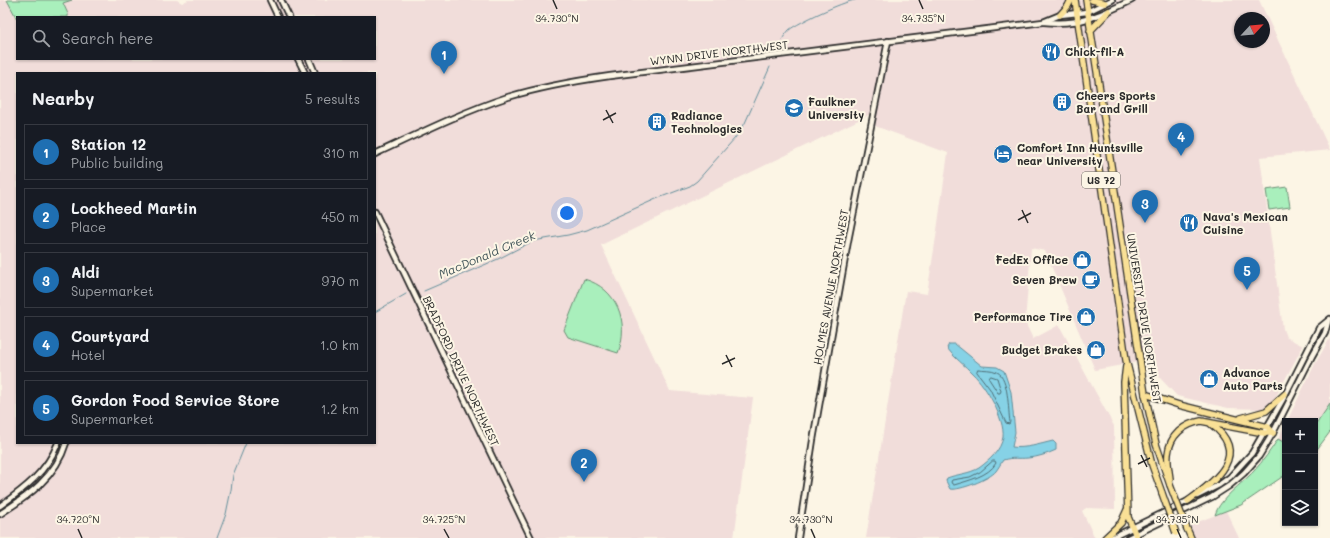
<!DOCTYPE html>
<meta charset="utf-8">
<style>
:root{--surface:#171b24;--page:#242831;--text:#f1f3f6;--muted:#9ea1a6;--line:#363941;--accent:#1f6fb2}
body{margin:0;font-family:Mali,sans-serif;background:var(--page);color:var(--text)}
.controls{position:absolute;right:12px;bottom:12px;display:grid;overflow:hidden;border-radius:0px;box-shadow:0 1px 3px #0004}
.controls button{width:36px;height:36px;display:grid;place-items:center;padding:0;border:0;border-bottom:1px solid var(--line);background:var(--surface);color:var(--text);font:20px sans-serif}
.compass{position:absolute;left:1234px;top:12px;width:36px;height:36px;border-radius:50%;background:var(--surface);box-shadow:0 1px 3px #0004;rotate:64deg}
.you{position:absolute;left:567px;top:213px;width:14px;height:14px;margin:-10px;border:3px solid #fff;border-radius:50%;background:#1a73e8;box-shadow:0 0 0 6px #1a73e833}
.badge{display:grid;place-items:center;width:26px;height:26px;border-radius:50%;background:var(--accent);color:#fff;font-size:13px;font-weight:700}
.pin{position:absolute;translate:-50% -33px;filter:drop-shadow(0 1px 2px #0008)}
.pin::after{content:'';position:absolute;top:21px;width:14px;height:12px;background:inherit;clip-path:polygon(0 0,100% 0,50% 100%)}
.list{margin:0;padding:0;list-style:none}
h2{display:flex;justify-content:space-between;align-items:center;height:52px;margin:0;padding:0 16px;font-size:17px}
h2 small{font-size:13px;font-weight:400;color:var(--muted)}
.list li{display:grid;grid-template-columns:26px 1fr auto;gap:12px;align-items:center;box-sizing:border-box;height:56px;margin:0 8px 8px;padding:0 8px;border:1px solid var(--line);border-radius:0px}
.list b{display:block;font-size:15px;white-space:nowrap}
.list p{margin:0;font-size:13px;white-space:nowrap;color:var(--muted)}
.list em{font-size:13px;font-style:normal;color:var(--muted)}
.icon{flex:none;width:22px;height:22px;fill:none;stroke:currentColor;stroke-width:2;stroke-linecap:round;stroke-linejoin:round}
.map{position:relative;flex:none;width:1330px;height:538px;overflow:hidden}
.search{position:absolute;background:var(--surface);box-shadow:0 1px 3px #0004;left:16px;top:16px;width:360px;height:44px;display:flex;align-items:center;gap:10px;box-sizing:border-box;padding:0 14px;border-radius:0px;color:var(--muted);font-size:15px}
.panel{position:absolute;background:var(--surface);box-shadow:0 1px 3px #0004;left:16px;top:72px;width:360px;height:372px;border-radius:0px}
.map>svg:first-child{display:block}
.built{fill:#f1ddda;fill-rule:evenodd}
.green{fill:#a9efbc;stroke:#6a8d74}
.water{fill:#86d2e6;stroke:#628f9b}
.lines{fill:none;stroke-linecap:round;stroke-linejoin:round}
.shore{stroke:#4f6e76;stroke-width:1}
.stream{stroke:#628f9b;stroke-width:1}
.secondary-casing{stroke:#2b2b2b;stroke-width:8}
.highway-casing{stroke:#2b2b2b;stroke-width:8}
.secondary{stroke:#fcf5e5;stroke-width:4.5}
.highway{stroke:#f9e096;stroke-width:5.5}
.highway-bridge-casing{stroke:#2b2b2b;stroke-width:8;stroke-linecap:butt}
.highway-bridge{stroke:#f9e096;stroke-width:5.5}
.ticks{fill:none;stroke:#2b2b2b;stroke-width:1.5}
.labels{text-anchor:middle;stroke-width:4;stroke-linejoin:round;paint-order:stroke}
.shield{fill:#fcf5e5;stroke:#6a6863;stroke-width:1}
.shield-label{font-size:10px;font-weight:bold;fill:#2b2b2b}
.poi-label{font-size:11px;font-weight:bold;fill:#2b2b2b;stroke:#fcf5e5;text-anchor:start}
.street-label{font-size:11px;fill:#2b2b2b;stroke:#fcf5e5}
.water-label{font-size:12px;font-style:italic;fill:#42555a;stroke:#fcf5e5}
.ticks-label{font-size:10px;text-anchor:middle;fill:#2b2b2b;stroke:#fcf5e5;stroke-width:4;stroke-linejoin:round;paint-order:stroke}
</style>
<div class="map">
<svg width="1330" height="538" viewBox="0 0 1330 538">
<rect width="100%" height="100%" fill="#fcf5e5"/>
<filter id="ink" filterUnits="userSpaceOnUse"><feTurbulence type="fractalNoise" baseFrequency=".025" numOctaves="2"/><feDisplacementMap in="SourceGraphic" scale="8" xChannelSelector="R" yChannelSelector="G"/><feConvolveMatrix kernelMatrix="1 2 1 2 8 2 1 2 1" color-interpolation-filters="sRGB"/></filter>
<g filter="url(#ink)">
<g class="built">
<path d="M 0,0 L 7,0 L 17,19 L 17,59 L 375,59 L 375,17 L 68,17 L 68,14 L 63,3 L 72,0 L 177,0 L 182,3 L 188,0 L 1259,0 L 1330,150 L 1260,157 L 1283,329 L 1286,337 L 1303,346 L 1274,400 L 1261,409 L 1228,408 L 1177,396 L 1144,361 L 1095,370 L 1045,251 L 1031,248 L 1025,322 L 1033,339 L 1059,325 L 1114,426 L 1115,509 L 1086,508 L 1082,511 L 1095,538 L 866,538 L 906,291 L 927,294 L 936,237 L 948,153 L 875,126 L 877,111 L 601,245 L 670,391 L 753,398 L 734,538 L 0,538 ZM 1240,18 L 1264,18 L 1264,42 L 1240,42 ZM 17,73 L 375,73 L 375,443 L 17,443 Z"/>
<polygon points="1330,338 1330,404 1315,426 1315,421 1287,421 1315,364"/>
<polygon points="1285,425 1285,443 1278,439"/>
<polygon points="1226,511 1239,538 1195,538 1190,525"/>
</g>
<g class="green">
<polygon points="7,0 72,0 63,3 68,14 68,17 17,17 17,19"/>
<polygon points="1287,187 1290,207 1269,210 1266,190"/>
<path d="M 584,279 C 617,288 630,322 618,353 L 568,337 L 564,330 Z"/>
<polygon points="1330,404 1330,432 1315,452 1315,426"/>
<path d="M 1278,439 L 1285,443 L 1285,475 L 1241,505 L 1215,515 C 1220,498 1242,484 1254,471 C 1263,461 1271,450 1278,439 Z"/>
</g>
<path class="water" d="M 949,344 L 955,344 L 982,366 L 997,367 L 1004,371 L 1011,392 L 1015,432 L 1012,447 C 1025,449 1040,444 1053,441 L 1056,444 L 1056,450 C 1047,454 1039,457 1028,458 C 1018,459 1013,457 1003,460 C 1001,463 999,467 996,471 C 990,479 959,491 950,489 L 946,481 L 947,478 C 957,474 969,474 979,468 C 990,460 1001,450 1003,437 C 1005,419 986,386 973,374 C 965,365 954,358 947,348 Z"/>
<g class="lines">
<g class="shore">
<path d="M 978,369 C 984,370 991,369 997,372 C 1009,377 1008,411 1010,422 L 1009,424 L 1006,423 L 990,389 L 977,372 Z"/>
<polygon points="991,376 997,378 1001,391 1000,393 998,393 989,379"/>
<path d="M 993,461 L 995,461 L 996,463 C 989,476 967,481 954,485 L 952,484 L 951,482 L 952,480 L 970,477 L 980,472 Z"/>
</g>
<g class="stream">
<path d="M 779,46 C 781,40 785,35 789,30 C 799,22 842,2 855,0"/>
<polyline points="424,291 498,259 533,241 568,235 587,230 656,199 690,186 697,181 735,138 745,123 770,67"/>
<polyline points="375,312 406,294"/>
<polyline points="217,538 226,514 231,490 233,475 246,443"/>
</g>
<defs>
<g id="secondary">
<polyline points="270,0 278,17"/>
<polyline points="281,0 289,17"/>
<path d="M 1044,22 C 1080,26 1101,15 1132,0"/>
<polyline points="298,59 305,73"/>
<polyline points="309,59 315,73"/>
<path d="M 375,154 C 418,134 462,112 508,97 C 541,87 575,81 610,76 L 1043,22 L 1060,15 L 1087,12 L 1112,0"/>
<polyline points="375,212 531,538"/>
<polyline points="1197,496 1219,485 1230,477 1252,453 1282,401 1319,328 1330,319"/>
<path d="M 0,506 C 24,489 47,472 58,443"/>
<path d="M 0,514 C 28,496 56,477 66,443"/>
<polyline points="798,538 813,440 848,241 888,41"/>
<polyline points="1111,538 1190,500"/>
<polyline points="1128,538 1212,497 1229,486 1244,473 1259,456 1273,433 1312,356 1325,333 1328,322"/>
</g>
<g id="highway">
<polyline points="1075,0 1126,360 1152,465 1162,493"/>
<polyline points="1086,0 1100,91 1145,394 1156,444 1170,485"/>
<polyline points="1092,0 1105,3"/>
<polyline points="1060,15 1068,6 1071,0"/>
<polyline points="1090,31 1109,11"/>
<polyline points="1126,366 1124,382 1128,517 1137,538"/>
<polyline points="1145,394 1179,405 1268,427 1273,433"/>
<polyline points="1241,418 1266,411 1285,394"/>
<path d="M 1170,479 C 1169,471 1167,462 1168,454 C 1170,435 1184,424 1201,421 L 1264,433 L 1273,433"/>
<path d="M 1188,501 C 1216,481 1251,454 1211,424"/>
<polyline points="1187,529 1191,538"/>
<polyline points="1105,538 1121,523 1127,510"/>
</g>
</defs>
<use href="#secondary" class="secondary-casing"/>
<use href="#highway" class="highway-casing"/>
<use href="#secondary" class="secondary"/>
<use href="#highway" class="highway"/>
<defs>
<g id="highway-bridge">
<polyline points="1170,485 1187,529"/>
<polyline points="1162,493 1176,533"/>
</g>
</defs>
<use href="#highway-bridge" class="highway-bridge-casing"/>
<use href="#highway-bridge" class="highway-bridge"/>
</g>
</g>
<path class="ticks" d="M 553,0 L 557,9M 919,0 L 923,9M 606,110 L 613,123M 603,120 L 616,113M 1022,210 L 1028,223M 1018,220 L 1031,213M 726,355 L 732,367M 722,364 L 735,358M 1141,455 L 1147,467M 1138,464 L 1150,458M 78,529 L 82,538M 444,529 L 449,538M 811,529 L 815,538M 1177,529 L 1181,538"/>
<defs>
<symbol id="restaurant-disc" viewBox="-11 -11 22 22"><circle r="9.5" fill="#1f6fb2" stroke="#fcf5e5"/><path d="M-5-6h1v4h1v-4h1v4h1v-4h1v5L-1.5 .5V6h-2V.5L-5-1ZM5-6V6H3V1.5H1.5Q1.5-4 5-6Z" fill="#fff"/></symbol>
<symbol id="building-disc" viewBox="-11 -11 22 22"><circle r="9.5" fill="#1f6fb2" stroke="#fcf5e5"/><path d="M-4-6H4V6H1V3H-1V6H-4ZM-2.5-4.3h1.7v1.8h-1.7ZM.8-4.3h1.7v1.8H.8ZM-2.5-1h1.7V.8h-1.7ZM.8-1h1.7V.8H.8Z" fill="#fff"/></symbol>
<symbol id="university-disc" viewBox="-11 -11 22 22"><circle r="9.5" fill="#1f6fb2" stroke="#fcf5e5"/><path d="M0-5L7-2L0 1L-7-2ZM-4 1L0 2.5L4 1V4Q0 6-4 4Z" fill="#fff"/></symbol>
<symbol id="hotel-disc" viewBox="-11 -11 22 22"><circle r="9.5" fill="#1f6fb2" stroke="#fcf5e5"/><path d="M-6-4.5h1.5V1H6V5H4.5V3h-9V5H-6ZM-4 0a1.8 1.8 0 1 1 3.6 0ZM.5 0V-2.5h3Q6-2.5 6 0Z" fill="#fff"/></symbol>
<symbol id="shop-disc" viewBox="-11 -11 22 22"><circle r="9.5" fill="#1f6fb2" stroke="#fcf5e5"/><path d="M-5-2.5h2.3a2.7 3.5 0 0 1 5.4 0H5L5.5 6h-11ZM-1.5-2.5h3a1.5 2.3 0 0 0-3 0Z" fill="#fff"/></symbol>
<symbol id="cafe-disc" viewBox="-11 -11 22 22"><circle r="9.5" fill="#1f6fb2" stroke="#fcf5e5"/><path d="M-5.5-4.5H6V0H3Q3 3.5 0 3.5H-2.5Q-5.5 3.5-5.5 0ZM3-3.2v2h1.7v-2ZM-6 4.5H4V6H-6Z" fill="#fff"/></symbol>
</defs>
<g fill-rule="evenodd">
<use href="#restaurant-disc" x="1040" y="41" width="22" height="22"/>
<use href="#building-disc" x="1051" y="91" width="22" height="22"/>
<use href="#university-disc" x="783" y="97" width="22" height="22"/>
<use href="#building-disc" x="646" y="111" width="22" height="22"/>
<use href="#hotel-disc" x="992" y="143" width="22" height="22"/>
<use href="#restaurant-disc" x="1178" y="212" width="22" height="22"/>
<use href="#shop-disc" x="1071" y="249" width="22" height="22"/>
<use href="#cafe-disc" x="1080" y="269" width="22" height="22"/>
<use href="#shop-disc" x="1075" y="306" width="22" height="22"/>
<use href="#shop-disc" x="1085" y="339" width="22" height="22"/>
<use href="#shop-disc" x="1198" y="368" width="22" height="22"/>
</g>
<g class="labels">
<rect class="shield" x="1082" y="172" width="38" height="16" rx="3"/>
<g class="shield-label">
<text x="1101" y="184">US 72</text>
</g>
<g class="poi-label">
<text x="1065" y="56">Chick-fil-A</text>
<text x="1076" y="100">Cheers Sports<tspan x="1076" dy="13">Bar and Grill</tspan></text>
<text x="808" y="106">Faulkner<tspan x="808" dy="13">University</tspan></text>
<text x="671" y="120">Radiance<tspan x="671" dy="13">Technologies</tspan></text>
<text x="1017" y="152">Comfort Inn Huntsville<tspan x="1017" dy="13">near University</tspan></text>
<text x="1203" y="221">Nava's Mexican<tspan x="1203" dy="13">Cuisine</tspan></text>
<text x="1068" y="264" text-anchor="end">FedEx Office</text>
<text x="1077" y="284" text-anchor="end">Seven Brew</text>
<text x="1072" y="321" text-anchor="end">Performance Tire</text>
<text x="1082" y="354" text-anchor="end">Budget Brakes</text>
<text x="1223" y="377">Advance<tspan x="1223" dy="13">Auto Parts</tspan></text>
</g>
<g class="street-label">
<text transform="translate(719 53) rotate(-7)" y="4">WYNN DRIVE NORTHWEST</text>
<text transform="translate(831 287) rotate(-80)" y="4">HOLMES AVENUE NORTHWEST</text>
<text transform="translate(1144 318) rotate(81)" y="4">UNIVERSITY DRIVE NORTHWEST</text>
<text transform="translate(461 371) rotate(65)" y="4">BRADFORD DRIVE NORTHWEST</text>
</g>
<g class="water-label">
<text transform="translate(487 255) rotate(-23)" y="4">MacDonald Creek</text>
</g>
</g>
<g class="ticks-label">
<text x="557" y="22">34.730°N</text>
<text x="923" y="22">34.735°N</text>
<text x="78" y="523">34.720°N</text>
<text x="444" y="523">34.725°N</text>
<text x="811" y="523">34.730°N</text>
<text x="1177" y="523">34.735°N</text>
</g>
</svg>
<div class="controls">
<button>+</button>
<button>−</button>
<button><svg class="icon" aria-label="layers" viewBox="0 0 24 24"><path d="M12 4l9 5-9 5-9-5zM3 14l9 5 9-5"/></svg></button>
</div>
<svg class="compass" viewBox="-18 -18 36 36"><path d="M0-13l5 13h-10z" fill="#e53935"/><path d="M0 13l5-13h-10z" fill="#9ea1a6"/></svg>
<div class="you"></div>
<div class="pin badge" style="left:444px;top:74px">1</div>
<div class="pin badge" style="left:584px;top:482px">2</div>
<div class="pin badge" style="left:1145px;top:223px">3</div>
<div class="pin badge" style="left:1181px;top:156px">4</div>
<div class="pin badge" style="left:1247px;top:290px">5</div>
<div class="search"><svg class="icon" aria-label="search" viewBox="0 0 24 24"><circle cx="10" cy="10" r="6"/><path d="M15 15l6 6"/></svg>Search here</div>
<section class="panel">
<h2>Nearby<small>5 results</small></h2>
<ul class="list">
<li><span class="badge">1</span><div><b>Station 12</b><p>Public building</p></div><em>310 m</em></li>
<li><span class="badge">2</span><div><b>Lockheed Martin</b><p>Place</p></div><em>450 m</em></li>
<li><span class="badge">3</span><div><b>Aldi</b><p>Supermarket</p></div><em>970 m</em></li>
<li><span class="badge">4</span><div><b>Courtyard</b><p>Hotel</p></div><em>1.0 km</em></li>
<li><span class="badge">5</span><div><b>Gordon Food Service Store</b><p>Supermarket</p></div><em>1.2 km</em></li>
</ul>
</section>
</div>
